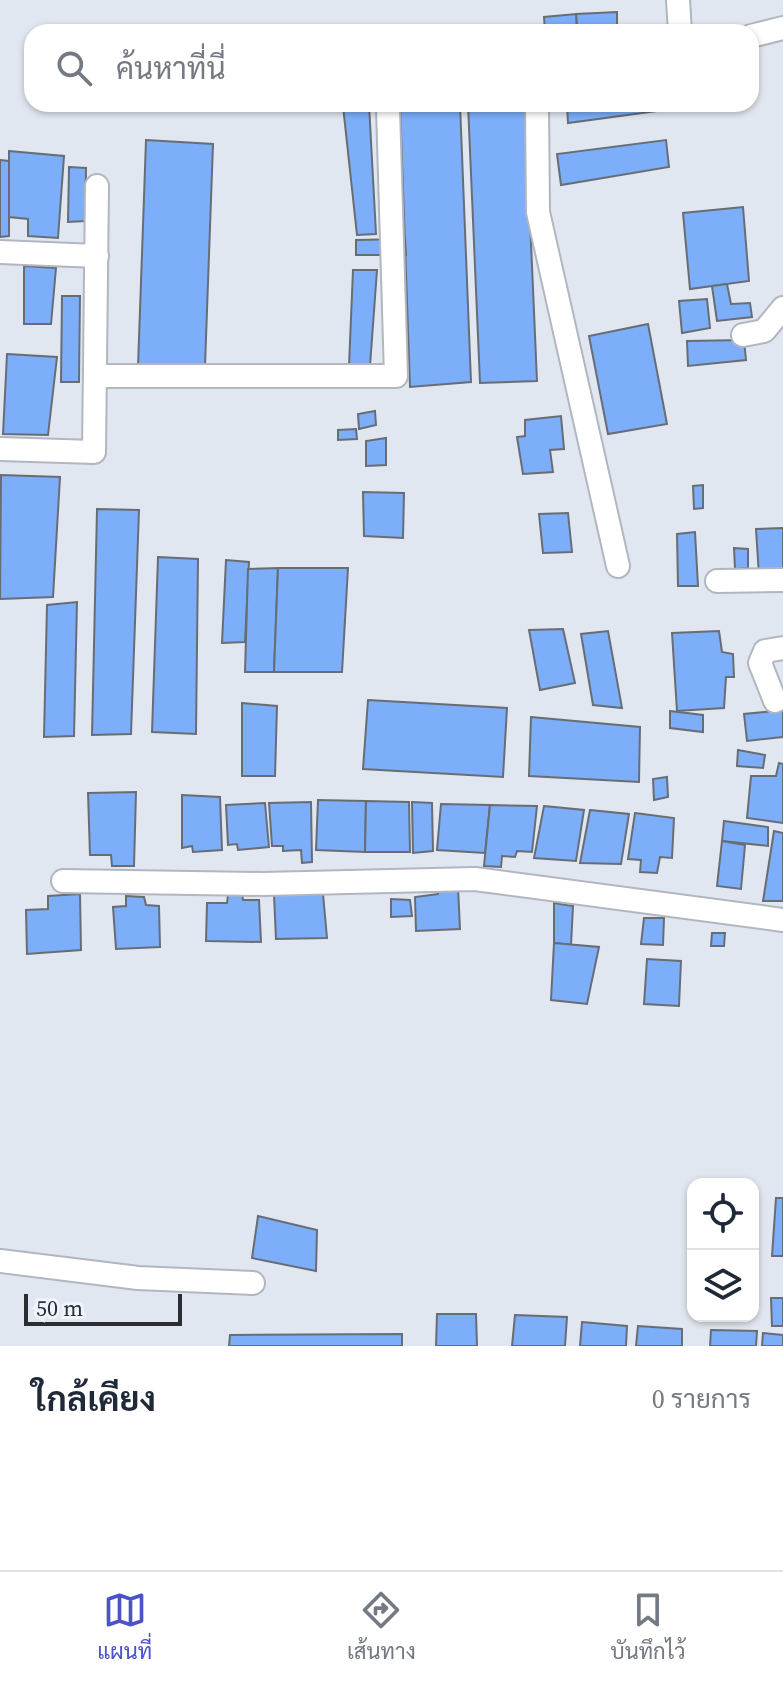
<!DOCTYPE html>
<html lang="th">
<meta charset="utf-8">
<style>
:root{--surface:#fff;--page:#f6f6f7;--text:#1f2937;--muted:#747a83;--line:#e0e1e3;--accent:#4c53c9}
body{margin:0;font-family:"Source Serif 4",Sarabun,serif;background:var(--page);color:var(--text)}
.controls{position:absolute;right:24px;bottom:24px;display:grid;overflow:hidden;border-radius:16px;box-shadow:0 2px 6px #0004}
.controls button{width:72px;height:72px;display:grid;place-items:center;padding:0;border:0;border-bottom:2px solid var(--line);background:var(--surface);color:var(--text);font:40px sans-serif}
.scale{position:absolute;left:24px;bottom:20px;width:158px;box-sizing:border-box;padding-left:8px;border:4px solid #2b2e31;border-top:0;font-size:22px;line-height:28px;white-space:nowrap;color:#2b2e31;-webkit-text-stroke:6px #eef4fd;paint-order:stroke}
.list{margin:0;padding:0;list-style:none}
h2{display:flex;justify-content:space-between;align-items:center;height:104px;margin:0;padding:0 32px;font-size:34px}
h2 small{font-size:26px;font-weight:400;color:var(--muted)}
.icon{flex:none;width:44px;height:44px;fill:none;stroke:currentColor;stroke-width:2;stroke-linecap:round;stroke-linejoin:round}
.map{position:relative;flex:none;width:783px;height:1346px;overflow:hidden}
.search{position:absolute;background:var(--surface);box-shadow:0 2px 6px #0004;left:24px;right:24px;top:24px;height:88px;display:flex;align-items:center;gap:20px;box-sizing:border-box;padding:0 28px;border-radius:24px;color:var(--muted);font-size:30px}
.sheet{height:224px;background:var(--surface)}
nav{display:flex;justify-content:space-around;align-items:center;box-sizing:border-box;height:112px;border-top:2px solid var(--line);background:var(--surface);font-size:22px;color:var(--muted)}
nav a{display:grid;justify-items:center;gap:4px}
nav .on{color:var(--accent)}
.map>svg:first-child{display:block}
.building{fill:#7caef9;stroke:#686d75;stroke-width:2}
.lines{fill:none;stroke-linecap:round;stroke-linejoin:round}
.minor-casing{stroke:#b1b6bf;stroke-width:26}
.minor{stroke:#fff;stroke-width:22}
</style>
<div class="map">
<svg width="783" height="1346" viewBox="0 0 783 1346">
<rect width="100%" height="100%" fill="#e1e7f0"/>
<g class="building">
<polygon points="617,12 617,32 577,32 576,14"/>
<polygon points="576,14 577,32 545,32 544,17"/>
<polygon points="369,104 376,234 357,235 343,106"/>
<polygon points="400,104 460,104 471,382 410,387"/>
<polygon points="468,104 525,104 537,381 480,383"/>
<polygon points="567,104 665,104 665,110 568,123"/>
<polygon points="146,140 213,144 205,366 138,367"/>
<polygon points="666,140 669,167 561,185 557,154"/>
<polygon points="9,151 64,156 58,238 28,236 28,219 9,217"/>
<polygon points="0,160 9,161 9,236 0,237"/>
<polygon points="69,167 86,168 85,221 68,222"/>
<polygon points="743,207 749,281 690,289 683,213"/>
<polygon points="405,239 406,255 356,255 356,240"/>
<polygon points="24,266 56,268 51,324 24,324"/>
<polygon points="353,270 377,270 370,366 349,366"/>
<polygon points="727,284 731,304 750,303 752,317 717,321 712,286"/>
<polygon points="62,296 80,296 79,382 61,382"/>
<polygon points="707,299 710,328 682,333 679,301"/>
<polygon points="648,324 667,424 608,434 589,336"/>
<polygon points="744,340 746,360 688,366 687,341"/>
<polygon points="7,354 57,357 48,435 3,434"/>
<polygon points="375,411 376,425 359,429 358,414"/>
<polygon points="561,416 564,449 550,450 553,472 523,474 517,437 525,436 525,420"/>
<polygon points="356,429 357,439 338,440 338,430"/>
<polygon points="386,438 386,465 366,466 366,441"/>
<polygon points="1,475 60,477 53,597 0,599"/>
<polygon points="703,485 703,508 694,509 693,486"/>
<polygon points="363,492 404,493 403,538 364,536"/>
<polygon points="97,509 139,510 131,734 92,735"/>
<polygon points="568,513 572,552 543,553 539,514"/>
<polygon points="783,528 783,574 759,576 756,529"/>
<polygon points="695,532 698,586 678,586 677,534"/>
<polygon points="734,548 748,549 748,568 735,569"/>
<polygon points="158,557 198,559 196,734 152,732"/>
<polygon points="226,560 249,562 245,642 222,643"/>
<polygon points="278,568 274,672 245,672 248,569"/>
<polygon points="278,568 348,568 342,672 274,672"/>
<polygon points="77,602 74,736 44,737 47,605"/>
<polygon points="563,629 575,683 540,690 529,630"/>
<polygon points="608,631 622,708 593,705 581,634"/>
<polygon points="719,631 722,652 733,654 734,677 726,677 724,708 677,711 672,633"/>
<polygon points="368,700 507,708 503,777 363,769"/>
<polygon points="242,703 277,706 275,776 242,776"/>
<polygon points="783,710 783,737 747,741 744,714"/>
<polygon points="670,711 703,715 703,732 670,728"/>
<polygon points="531,717 640,727 639,782 529,776"/>
<polygon points="738,750 765,755 763,768 737,766"/>
<polygon points="779,763 783,764 783,823 747,818 751,776 776,776"/>
<polygon points="667,777 668,797 654,800 653,779"/>
<polygon points="136,792 134,866 112,866 111,855 90,855 88,793"/>
<polygon points="182,795 220,797 222,850 193,852 192,846 182,848"/>
<polygon points="318,800 366,801 365,852 316,850"/>
<polygon points="366,801 409,802 410,852 365,852"/>
<polygon points="311,802 312,862 302,863 301,850 283,851 283,846 272,846 269,803"/>
<polygon points="412,802 432,803 433,851 413,853"/>
<polygon points="265,803 269,847 238,850 237,844 228,845 226,805"/>
<polygon points="441,804 490,805 485,853 437,850"/>
<polygon points="490,805 537,806 532,852 517,851 515,857 502,856 501,867 484,866"/>
<polygon points="544,806 584,810 576,861 534,858"/>
<polygon points="590,810 629,814 621,864 580,863"/>
<polygon points="635,813 674,818 672,858 660,857 657,873 640,872 641,860 628,859"/>
<polygon points="724,821 768,827 768,846 722,841"/>
<polygon points="774,831 783,833 783,901 763,901"/>
<polygon points="722,841 745,845 741,889 717,886"/>
<polygon points="458,887 460,929 416,931 415,897 438,894 438,888"/>
<polygon points="242,893 243,900 259,900 261,942 206,941 207,903 227,903 228,894"/>
<polygon points="80,894 81,950 27,954 26,910 48,909 48,896"/>
<polygon points="323,894 327,938 276,939 274,895"/>
<polygon points="126,896 144,897 146,905 159,906 160,947 116,949 113,907 126,906"/>
<polygon points="391,899 410,900 412,916 391,917"/>
<polygon points="554,903 573,906 571,945 554,943"/>
<polygon points="644,918 664,918 663,945 641,944"/>
<polygon points="712,933 725,933 724,946 711,946"/>
<polygon points="554,943 599,947 587,1004 551,1000"/>
<polygon points="647,959 681,961 679,1006 644,1004"/>
<polygon points="776,1198 783,1198 783,1256 772,1256"/>
<polygon points="258,1216 317,1230 316,1271 252,1258"/>
<polygon points="771,1298 783,1298 783,1326 772,1326"/>
<polygon points="437,1314 476,1314 477,1346 436,1346"/>
<polygon points="515,1315 567,1317 565,1346 512,1346"/>
<polygon points="582,1322 627,1326 626,1346 580,1346"/>
<polygon points="638,1326 682,1329 682,1346 636,1346"/>
<polygon points="711,1330 757,1331 756,1346 710,1346"/>
<polygon points="763,1333 783,1335 783,1346 762,1346"/>
<polygon points="402,1334 402,1346 229,1346 230,1335"/>
</g>
<g class="lines">
<defs>
<g id="minor">
<polyline points="678,0 680,32"/>
<polyline points="751,36 783,28"/>
<polyline points="537,104 538,212 618,566"/>
<polyline points="0,252 97,256"/>
<polyline points="743,335 764,331 783,308"/>
<polyline points="95,376 396,376 388,109"/>
<polyline points="0,449 94,452 97,186"/>
<polyline points="717,581 783,580"/>
<polyline points="775,701 760,663 765,651 783,648"/>
<polyline points="63,881 263,884 475,879 783,920"/>
<polyline points="0,1261 138,1278 253,1283"/>
</g>
</defs>
<use href="#minor" class="minor-casing"/>
<use href="#minor" class="minor"/>
</g>
</svg>
<div class="controls">
<button><svg class="icon" aria-label="locate" viewBox="0 0 24 24"><circle cx="12" cy="12" r="6"/><path d="M12 2v4M12 18v4M2 12h4M18 12h4"/></svg></button>
<button><svg class="icon" aria-label="layers" viewBox="0 0 24 24"><path d="M12 4l9 5-9 5-9-5zM3 14l9 5 9-5"/></svg></button>
</div>
<div class="scale">50 m</div>
<div class="search"><svg class="icon" aria-label="search" viewBox="0 0 24 24"><circle cx="10" cy="10" r="6"/><path d="M15 15l6 6"/></svg>ค้นหาที่นี่</div>
</div>
<section class="sheet">
<h2>ใกล้เคียง<small>0 รายการ</small></h2>
<ul class="list">
</ul>
</section>
<nav>
<a class="on"><svg class="icon" aria-label="map" viewBox="0 0 24 24"><path d="M3 6l6-2 6 2 6-2v14l-6 2-6-2-6 2zM9 4v14M15 6v14"/></svg>แผนที่</a>
<a><svg class="icon" aria-label="directions" viewBox="0 0 24 24"><path d="M12 3l9 9-9 9-9-9zM9 14v-3h6M13 9l2 2-2 2"/></svg>เส้นทาง</a>
<a><svg class="icon" aria-label="saved" viewBox="0 0 24 24"><path d="M7 4h10v16l-5-4-5 4z"/></svg>บันทึกไว้</a>
</nav>
